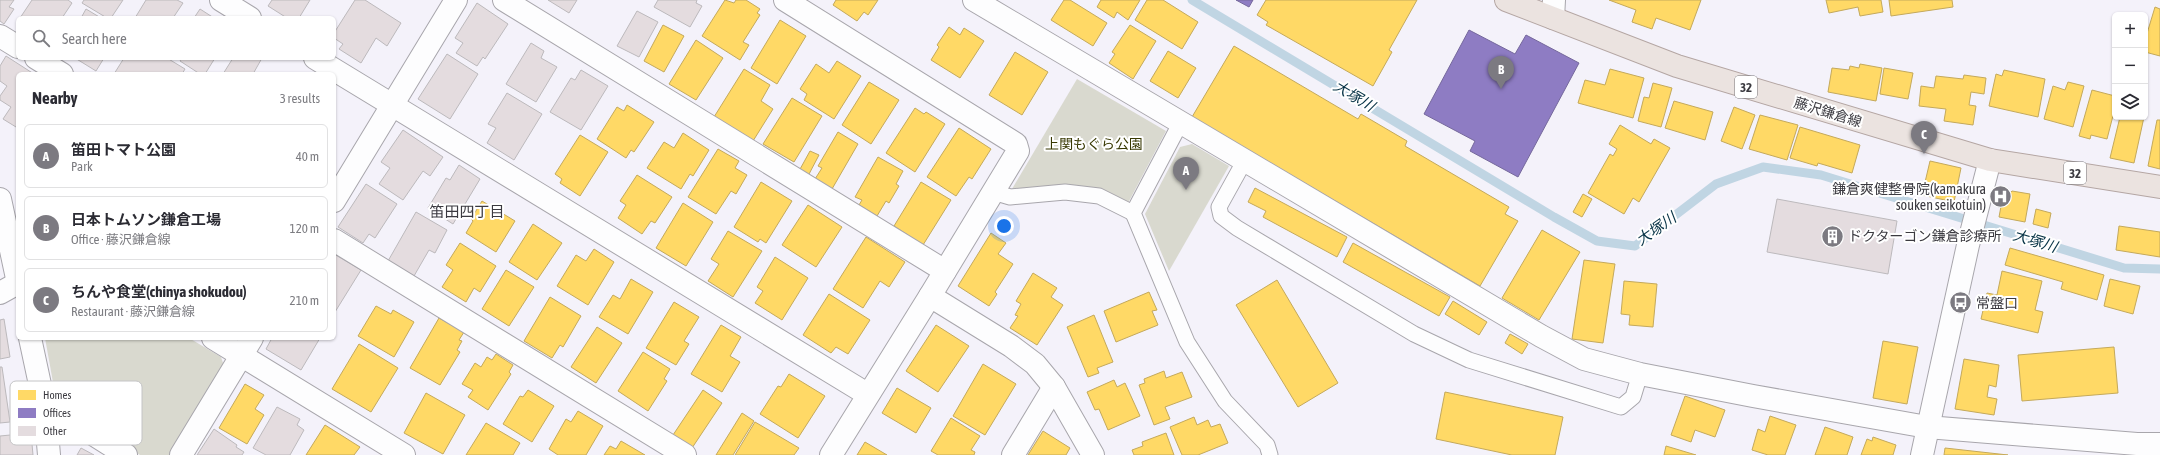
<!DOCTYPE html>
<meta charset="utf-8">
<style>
:root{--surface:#fff;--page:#f7f7f7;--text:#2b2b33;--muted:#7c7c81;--line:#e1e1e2;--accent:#7c7a81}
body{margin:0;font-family:"Asap Condensed","Noto Sans JP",sans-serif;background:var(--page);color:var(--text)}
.controls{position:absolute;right:12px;top:12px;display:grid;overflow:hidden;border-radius:6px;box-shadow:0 1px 3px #0004}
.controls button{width:36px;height:36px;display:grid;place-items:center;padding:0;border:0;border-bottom:1px solid var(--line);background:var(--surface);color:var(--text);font:20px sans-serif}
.you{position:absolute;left:1004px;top:226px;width:14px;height:14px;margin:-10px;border:3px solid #fff;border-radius:50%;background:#1a73e8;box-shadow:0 0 0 6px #1a73e833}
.badge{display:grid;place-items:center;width:26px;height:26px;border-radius:50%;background:var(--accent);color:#fff;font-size:13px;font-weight:700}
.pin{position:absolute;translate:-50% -33px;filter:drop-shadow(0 1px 2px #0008)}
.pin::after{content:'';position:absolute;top:21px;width:14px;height:12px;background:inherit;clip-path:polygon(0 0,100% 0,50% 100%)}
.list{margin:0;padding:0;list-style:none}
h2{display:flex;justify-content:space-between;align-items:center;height:52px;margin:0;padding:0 16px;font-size:17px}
h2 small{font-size:13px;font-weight:400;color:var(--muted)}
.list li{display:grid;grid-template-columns:26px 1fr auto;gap:12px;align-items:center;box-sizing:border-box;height:64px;margin:0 8px 8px;padding:0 8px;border:1px solid var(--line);border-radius:6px}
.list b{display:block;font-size:15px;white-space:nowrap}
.list p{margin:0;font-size:13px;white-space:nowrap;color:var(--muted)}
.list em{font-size:13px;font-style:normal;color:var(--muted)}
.icon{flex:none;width:22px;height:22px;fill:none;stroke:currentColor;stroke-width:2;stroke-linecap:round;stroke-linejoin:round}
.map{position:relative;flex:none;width:2160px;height:455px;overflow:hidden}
.search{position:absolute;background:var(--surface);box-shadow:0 1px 3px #0004;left:16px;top:16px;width:320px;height:44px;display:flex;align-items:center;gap:10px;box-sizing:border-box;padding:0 14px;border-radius:6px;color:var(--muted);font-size:15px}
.panel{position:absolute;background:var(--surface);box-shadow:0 1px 3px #0004;left:16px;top:72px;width:320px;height:268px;border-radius:6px}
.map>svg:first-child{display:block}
.green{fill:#d9d9cf}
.homes{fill:#ffd966;stroke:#c4a95b}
.offices{fill:#8e7cc3;stroke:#75689c}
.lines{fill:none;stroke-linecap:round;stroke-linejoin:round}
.stream{stroke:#c0d5e3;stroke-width:9}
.building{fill:#e4dcdf;stroke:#bcb9bc}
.service-casing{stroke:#a8a6ac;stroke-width:17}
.minor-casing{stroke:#a8a6ac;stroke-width:24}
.tertiary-casing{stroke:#a8a6ac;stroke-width:24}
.primary-casing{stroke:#b4a6a3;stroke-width:24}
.service{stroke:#fdfdfe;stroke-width:15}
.minor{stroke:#fdfdfe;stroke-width:22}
.tertiary{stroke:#fdfdfe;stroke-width:22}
.primary{stroke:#ebe3e0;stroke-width:22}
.labels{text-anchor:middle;stroke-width:4;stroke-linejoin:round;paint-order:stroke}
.shield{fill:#fff;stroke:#767579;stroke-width:1}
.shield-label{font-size:13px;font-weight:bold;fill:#3b3a40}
.street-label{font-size:14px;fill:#3b3a40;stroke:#fff}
.park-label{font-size:14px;fill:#383902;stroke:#fff}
.poi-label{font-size:14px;fill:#3b3a40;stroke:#fff;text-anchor:start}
.water-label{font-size:15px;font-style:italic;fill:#063245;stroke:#fff}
.neighbourhood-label{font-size:15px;fill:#3b3a40;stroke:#fff}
.key{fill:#fff;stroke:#c4c4c6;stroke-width:1}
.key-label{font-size:11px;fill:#3b3a40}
</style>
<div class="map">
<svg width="2160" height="455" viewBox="0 0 2160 455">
<rect width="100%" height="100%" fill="#f4f2fa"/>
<g class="green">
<polygon points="1077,79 1166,131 1127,205 1021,192 1012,189"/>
<polygon points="1192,144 1229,166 1169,271 1145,214 1180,147"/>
<polygon points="45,338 189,338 221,357 225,369 173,455 140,455 63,406 56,399"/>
</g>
<g class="homes">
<polygon points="725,0 734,3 736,0 746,0 760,9 757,13 760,15 743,42 749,45 740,60 702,36"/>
<polygon points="836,0 878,0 868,15 864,12 857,21 833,5"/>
<polygon points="1064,0 1070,0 1107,23 1093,46 1051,20"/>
<polygon points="1101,0 1140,0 1128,20 1117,12 1114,18 1097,7"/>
<polygon points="1147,0 1163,0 1198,22 1182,49 1135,20"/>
<polygon points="1266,0 1417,0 1389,50 1392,52 1373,86 1266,25 1268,22 1257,15"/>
<polygon points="1609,0 1701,0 1690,30 1656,18 1652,29 1632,22 1636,10"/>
<polygon points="1826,0 1881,0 1883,12 1860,16 1858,7 1829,13"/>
<polygon points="1889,0 1952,0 1953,7 1891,16"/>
<polygon points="2155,7 2160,9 2160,56 2145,52 2145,40"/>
<polygon points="780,20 806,36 777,84 751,68"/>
<polygon points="663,25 684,36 664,72 644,61"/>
<polygon points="1130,25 1156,41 1133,79 1109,63 1115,54 1112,52"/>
<polygon points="949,27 960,35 964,28 984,41 960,78 931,60 939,47 937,45"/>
<polygon points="696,40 723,58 696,100 669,84"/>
<polygon points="1234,46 1358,119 1361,114 1407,141 1405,146 1509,207 1505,214 1518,221 1480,286 1192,117"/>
<polygon points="1168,51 1196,68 1178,98 1150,81"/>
<polygon points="1015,52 1048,72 1022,115 989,95"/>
<polygon points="837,61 861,76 834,119 804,100 807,94 800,89 816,64 829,73"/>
<polygon points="1860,64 1882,68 1876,101 1828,92 1832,68 1849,70 1850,66 1859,68"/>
<polygon points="1884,68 1913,73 1908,99 1880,94"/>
<polygon points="744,69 770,85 761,101 773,109 753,141 714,117"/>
<polygon points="1610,69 1644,78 1633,118 1578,103 1585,80 1605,85"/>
<polygon points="2004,70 2045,79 2038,117 1989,106 1996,74 2002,76"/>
<polygon points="1964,75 1986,78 1984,94 1971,92 1969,105 1976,106 1973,125 1944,121 1946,109 1919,106 1921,86 1934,88 1936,76 1963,79"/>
<polygon points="869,82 899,100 871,144 842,125"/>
<polygon points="2068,82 2084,86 2073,127 2044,119 2053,86 2065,90"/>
<polygon points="1653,83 1672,88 1661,127 1638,121 1644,97 1649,98"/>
<polygon points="2092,90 2115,96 2115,108 2107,139 2091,135 2090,139 2079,136"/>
<polygon points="792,98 822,116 794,162 763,144"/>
<polygon points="1674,101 1713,112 1705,140 1665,128"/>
<polygon points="627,105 654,122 634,152 631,150 626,158 597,139 617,107 624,111"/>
<polygon points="1734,107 1755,115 1742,149 1721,141"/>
<polygon points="915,108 924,114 926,112 945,124 915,172 886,153"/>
<polygon points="1760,115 1798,125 1787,160 1749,149"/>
<polygon points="2120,117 2144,117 2134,163 2110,158"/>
<polygon points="2157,120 2160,120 2160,169 2148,166"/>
<polygon points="1620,125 1651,144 1654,139 1670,148 1639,202 1633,198 1624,214 1588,193 1610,154 1613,156 1617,149 1609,144"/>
<polygon points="1800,127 1860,145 1852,173 1818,163 1817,166 1790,158"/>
<polygon points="959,128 991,149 972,179 969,177 956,196 927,177"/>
<polygon points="838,132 858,144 832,189 815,179 822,168 818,166"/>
<polygon points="683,133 709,150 693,176 690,174 681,189 647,168 664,142 674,148"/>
<polygon points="580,135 608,152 580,196 560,183 562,179 555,174"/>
<polygon points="718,149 739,161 735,168 747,175 736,194 731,191 716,214 688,197"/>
<polygon points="810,151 819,155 808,176 799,171"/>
<polygon points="878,157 903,171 896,184 899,186 889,203 886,201 877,216 859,205 862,200 855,197"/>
<polygon points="1930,161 1961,168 1954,202 1922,195"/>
<polygon points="637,175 672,197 655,223 651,221 642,234 618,218 626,205 620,201"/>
<polygon points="761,182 792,201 766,243 760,239 758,242 734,227"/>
<polygon points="921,182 951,200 923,245 894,226"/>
<polygon points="1255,188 1347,237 1337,257 1263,217 1266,211 1248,202"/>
<polygon points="2012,191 2030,194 2025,222 1999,217 2002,201"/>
<polygon points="1583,194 1592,199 1582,217 1573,212"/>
<polygon points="482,201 515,221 496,252 466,233 473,221 471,219"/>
<polygon points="683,203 713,222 686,266 656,248"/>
<polygon points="808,205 842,227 816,267 782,245"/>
<polygon points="2036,209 2051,213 2048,228 2033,224"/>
<polygon points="533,224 562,243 537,280 509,262"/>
<polygon points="2119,226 2160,232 2160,257 2116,250"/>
<polygon points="1542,230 1580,252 1539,320 1502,298"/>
<polygon points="728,231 762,251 733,297 708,281 719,264 711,259"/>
<polygon points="991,233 1006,243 998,254 1013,264 995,292 997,294 989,306 958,286"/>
<polygon points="866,237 905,262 889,287 880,281 863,308 833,289"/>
<polygon points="460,243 496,266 480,292 474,288 466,302 442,287 453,270 446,265"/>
<polygon points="1353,243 1450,297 1439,316 1343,262"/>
<polygon points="2010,248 2104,275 2097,300 2061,289 2063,282 2005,265"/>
<polygon points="594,249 614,262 588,305 557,286 576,255 586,261"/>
<polygon points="775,257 808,278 782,320 755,303 763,291 757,287"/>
<polygon points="1584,260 1615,264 1603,343 1572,339"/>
<polygon points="506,270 534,287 509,326 482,309"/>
<polygon points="2002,271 2042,281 2035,310 2043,312 2038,333 1981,319 1987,293 1997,295"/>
<polygon points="1033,273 1057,288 1051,297 1063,305 1037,345 1010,328 1018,316 1015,315 1021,304 1016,301"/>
<polygon points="631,279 653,292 628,334 599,317 613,295 620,299"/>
<polygon points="2110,279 2140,286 2133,314 2104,306"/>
<polygon points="1277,280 1338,383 1298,407 1236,305"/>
<polygon points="1624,281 1657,284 1653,327 1629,325 1630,315 1621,314"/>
<polygon points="1149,292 1157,310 1152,311 1158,325 1116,342 1104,311"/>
<polygon points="829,294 870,320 848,354 836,347 831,353 803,335"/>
<polygon points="550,297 581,316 563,347 560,345 552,358 524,341"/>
<polygon points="1453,301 1487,322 1479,335 1445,314"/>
<polygon points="674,302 699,317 684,341 689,344 676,365 646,348"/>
<polygon points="376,306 391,314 393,310 414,322 394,357 358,336"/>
<polygon points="1094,315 1113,362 1097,368 1099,373 1088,377 1067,327"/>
<polygon points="439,318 464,332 459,340 462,341 457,350 460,352 440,385 410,368"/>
<polygon points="721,325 741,337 730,356 740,362 722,392 691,374"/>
<polygon points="936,325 969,346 938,392 906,371"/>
<polygon points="597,327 622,343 596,383 571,367"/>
<polygon points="1510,334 1528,344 1522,354 1505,343"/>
<polygon points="1883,341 1918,347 1907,404 1873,398"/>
<polygon points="359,344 398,368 371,412 332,389"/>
<polygon points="2114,347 2118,393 2022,401 2018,355"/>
<polygon points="643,352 670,369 664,379 667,381 648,411 618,391"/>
<polygon points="496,354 513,365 509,372 511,374 488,410 468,397 473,390 462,384 475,363 481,367 487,357 492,360"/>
<polygon points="1964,359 1999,365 1996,387 1989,385 1987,397 1997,399 1994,415 1955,409"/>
<polygon points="983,364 1016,384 985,435 953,416"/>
<polygon points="1164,371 1166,378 1182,372 1192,397 1165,407 1170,419 1154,425 1139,385 1145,383 1144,379"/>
<polygon points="789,374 825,396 798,438 760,414 778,386 781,387"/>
<polygon points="1114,380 1117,387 1125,383 1140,416 1108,430 1099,409 1095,410 1087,392"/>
<polygon points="245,384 264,395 255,409 264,415 247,444 219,428"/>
<polygon points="897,388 931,408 916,433 882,413"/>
<polygon points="528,390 554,406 532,442 503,424 520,396 523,397"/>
<polygon points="703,390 722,403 692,448 673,435"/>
<polygon points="1445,392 1563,417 1555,455 1512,455 1436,439"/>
<polygon points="426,393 465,415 443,454 404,433"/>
<polygon points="1685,396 1725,410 1715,437 1695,430 1691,442 1671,435"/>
<polygon points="578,411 603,426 586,455 558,455 549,449 566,419 571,422"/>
<polygon points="742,413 754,421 733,455 716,455"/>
<polygon points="1770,416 1796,425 1785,455 1768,455 1752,450 1758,429 1765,432"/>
<polygon points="1194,417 1197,425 1208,420 1211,427 1220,424 1228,443 1198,455 1182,455 1170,427"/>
<polygon points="951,418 980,436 971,450 975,452 974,455 938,455 931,451"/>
<polygon points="755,422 799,448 794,455 735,455"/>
<polygon points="486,423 520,443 513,455 466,455"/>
<polygon points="325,425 360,447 354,455 306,455"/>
<polygon points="1825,427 1853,437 1847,455 1815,455"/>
<polygon points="1043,431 1070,448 1066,455 1028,455"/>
<polygon points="1166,433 1174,455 1134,455 1132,450 1143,446 1142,442"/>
<polygon points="1873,437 1896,445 1893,455 1861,455 1867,439 1872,441"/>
<polygon points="621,441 645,455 604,455 610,446 616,449"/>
<polygon points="865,442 887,455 857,455"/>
<polygon points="1666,446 1696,455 1664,455"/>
<polygon points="1945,448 2008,455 1944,455"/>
</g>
<g class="offices">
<polygon points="1236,0 1253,0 1249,7"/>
<polygon points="1469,30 1515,54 1526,35 1579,63 1518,177 1470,151 1475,141 1424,114"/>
</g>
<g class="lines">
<polyline class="stream" points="1192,0 1554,217 1597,241 1635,246 1716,184 1763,167 1821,175 2124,268 2160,269"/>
</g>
<g class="building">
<polygon points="0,0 14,0 9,7 14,9 4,24 0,21"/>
<polygon points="32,0 68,0 72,3 62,18 20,18"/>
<polygon points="84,0 123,0 111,18 107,18 82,3"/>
<polygon points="146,0 177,0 183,3 173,18 135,18"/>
<polygon points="272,0 310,0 299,18 287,18 268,6"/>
<polygon points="355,0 365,0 401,23 387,46 376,38 361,63 339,49 343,44 334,38 334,33"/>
<polygon points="548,0 577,0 569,13"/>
<polygon points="658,0 697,0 696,3 702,6 690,27 654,7"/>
<polygon points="477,3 508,24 485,59 483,57 477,66 456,53 463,43 455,38"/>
<polygon points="86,9 101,18 81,18"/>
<polygon points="200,9 214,18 194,18"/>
<polygon points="637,11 658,22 639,57 617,46"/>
<polygon points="531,43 544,51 541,58 557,67 536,102 506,84"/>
<polygon points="447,54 478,74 450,119 418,99"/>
<polygon points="6,56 34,74 18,74 18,124 16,127 3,119 11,107 0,100 0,96 7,86 0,81 0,66"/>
<polygon points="75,58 104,58 96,71"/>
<polygon points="124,58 167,58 185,69 182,74 114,74"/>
<polygon points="182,58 215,58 205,74 200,74 180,61"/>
<polygon points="233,58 262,58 253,74 223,74"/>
<polygon points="581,70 608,86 581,130 550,112 571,78 575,80"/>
<polygon points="507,93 542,114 514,160 487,143 496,128 488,124"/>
<polygon points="403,130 443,157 430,176 423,171 403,200 379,184 390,168 381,162"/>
<polygon points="459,165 480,179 453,224 428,208 446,178 450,180"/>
<polygon points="366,184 397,204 375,238 369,234 363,243 338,227"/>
<polygon points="1777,199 1897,221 1888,274 1767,252"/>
<polygon points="416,212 447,230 435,253 429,250 414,276 388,261"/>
<polygon points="334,254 361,270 335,312 334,311"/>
<polygon points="4,319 10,357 0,359 0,320"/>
<polygon points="272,338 320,338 301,370 266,349"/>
<polygon points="0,367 2,367 10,422 0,423"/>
<polygon points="277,407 300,419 297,425 304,430 290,455 266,455 253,448"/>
<polygon points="214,429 237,445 236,447 244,452 242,455 197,455"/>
<polygon points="31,433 33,455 0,455 0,436"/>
<polygon points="81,448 94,455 77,455"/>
</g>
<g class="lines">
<defs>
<g id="service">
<polyline points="1181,122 1133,213 1187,342 1225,401 1267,445 1270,455"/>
<polyline points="1245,160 1219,207 1221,216 1237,228 1414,334 1469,360 1621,407 1633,397 1640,374"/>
<polyline points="993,192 1010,197 1065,192 1099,196 1133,213"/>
</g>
<g id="minor">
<polyline points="221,0 250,18"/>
<polyline points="504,0 945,271"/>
<polyline points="785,0 1016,144 1018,151 930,296 831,455"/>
<polyline points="974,0 1541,336 1584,359 1640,374 1753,396 1927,427 2137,444 2160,444"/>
<polyline points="1553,18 1554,0"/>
<polyline points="0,36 18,47"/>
<polyline points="36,58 62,74"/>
<polyline points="315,58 867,394"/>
<polyline points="0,199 18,283"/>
<polyline points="334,201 456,0"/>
<polyline points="334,240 685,455"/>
<polyline points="0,293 18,283"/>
<polyline points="930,296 1011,346 1035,364 1054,387 1093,455"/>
<polyline points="30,338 45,408 49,455"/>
<polyline points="213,338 404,455"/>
<polyline points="45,408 77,424 126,455"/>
<polyline points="181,455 252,338"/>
<polyline points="1013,455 1054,387"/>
</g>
<polyline id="tertiary" points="1922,455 1968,245 1990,160"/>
<polyline id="primary" points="1506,0 1677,66 1990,160 2160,187"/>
</defs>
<use href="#service" class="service-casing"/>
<use href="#minor" class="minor-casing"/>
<use href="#tertiary" class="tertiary-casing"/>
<use href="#primary" class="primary-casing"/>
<use href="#service" class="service"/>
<use href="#minor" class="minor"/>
<use href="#tertiary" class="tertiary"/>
<use href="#primary" class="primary"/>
</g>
<defs>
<symbol id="hospital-disc" viewBox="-11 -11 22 22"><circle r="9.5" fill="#7c7a81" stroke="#fff"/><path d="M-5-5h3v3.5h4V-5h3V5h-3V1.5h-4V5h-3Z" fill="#fff"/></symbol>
<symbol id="building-disc" viewBox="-11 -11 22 22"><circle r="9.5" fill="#7c7a81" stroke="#fff"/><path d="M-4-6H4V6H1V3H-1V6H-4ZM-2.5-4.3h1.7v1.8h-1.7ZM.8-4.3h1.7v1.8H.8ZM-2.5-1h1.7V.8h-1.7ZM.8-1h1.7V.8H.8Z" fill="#fff"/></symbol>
<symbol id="bus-disc" viewBox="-11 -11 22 22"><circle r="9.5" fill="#7c7a81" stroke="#fff"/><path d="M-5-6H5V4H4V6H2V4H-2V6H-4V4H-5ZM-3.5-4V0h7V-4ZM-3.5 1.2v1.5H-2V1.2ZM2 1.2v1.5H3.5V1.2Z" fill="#fff"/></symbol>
</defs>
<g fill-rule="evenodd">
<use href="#hospital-disc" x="1988" y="184" width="25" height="25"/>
<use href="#building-disc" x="1820" y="224" width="25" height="25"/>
<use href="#bus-disc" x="1948" y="290" width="25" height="25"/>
</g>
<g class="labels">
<g class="shield">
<rect x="1735" y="76" width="22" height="22" rx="3"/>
<rect x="2064" y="162" width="22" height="22" rx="3"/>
</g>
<g class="shield-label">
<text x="1746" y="92">32</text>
<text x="2075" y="178">32</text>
</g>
<g class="street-label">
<text transform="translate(1828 112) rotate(17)" y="5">藤沢鎌倉線</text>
</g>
<g class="park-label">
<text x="1094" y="149">上関もぐら公園</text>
</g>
<g class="poi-label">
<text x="1986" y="194" text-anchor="end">鎌倉爽健整骨院(kamakura<tspan x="1986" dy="16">souken seikotuin)</tspan></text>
<text x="1848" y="241">ドクターゴン鎌倉診療所</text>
<text x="1976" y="308">常盤口</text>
</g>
<g class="water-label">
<text transform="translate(1354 96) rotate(31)" y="5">大塚川</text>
<text transform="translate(1656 229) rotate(-35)" y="5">大塚川</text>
<text transform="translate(2035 241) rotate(17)" y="5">大塚川</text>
</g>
<g class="neighbourhood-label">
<text x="467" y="217">笛田四丁目</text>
</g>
</g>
<rect x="10" y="381" width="132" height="64" rx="6" class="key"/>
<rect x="18" y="390" width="18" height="10" fill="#ffd966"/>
<rect x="18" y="408" width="18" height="10" fill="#8e7cc3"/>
<rect x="18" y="426" width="18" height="10" fill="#e4dcdf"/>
<g class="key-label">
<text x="43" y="399">Homes</text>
<text x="43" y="417">Offices</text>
<text x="43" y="435">Other</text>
</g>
</svg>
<div class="controls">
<button>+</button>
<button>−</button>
<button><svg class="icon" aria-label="layers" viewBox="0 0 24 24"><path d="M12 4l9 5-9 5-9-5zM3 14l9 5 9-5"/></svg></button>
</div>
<div class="you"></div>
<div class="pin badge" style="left:1186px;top:190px">A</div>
<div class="pin badge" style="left:1501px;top:89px">B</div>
<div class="pin badge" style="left:1924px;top:154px">C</div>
<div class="search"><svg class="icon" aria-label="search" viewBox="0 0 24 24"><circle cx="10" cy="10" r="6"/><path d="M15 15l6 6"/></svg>Search here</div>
<section class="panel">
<h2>Nearby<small>3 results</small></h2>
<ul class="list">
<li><span class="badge">A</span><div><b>笛田トマト公園</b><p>Park</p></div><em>40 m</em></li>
<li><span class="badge">B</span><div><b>日本トムソン鎌倉工場</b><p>Office · 藤沢鎌倉線</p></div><em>120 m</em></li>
<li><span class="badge">C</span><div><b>ちんや食堂(chinya shokudou)</b><p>Restaurant · 藤沢鎌倉線</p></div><em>210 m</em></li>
</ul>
</section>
</div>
